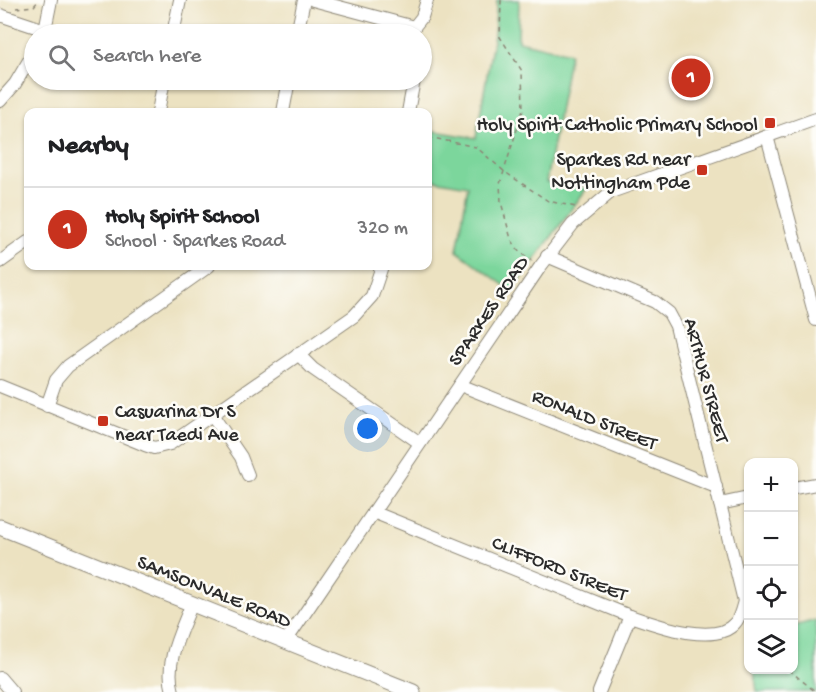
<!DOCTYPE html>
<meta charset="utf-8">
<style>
:root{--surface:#fff;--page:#f2f2f2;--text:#202124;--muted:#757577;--line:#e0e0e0;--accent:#c8321e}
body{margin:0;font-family:"Gochi Hand",sans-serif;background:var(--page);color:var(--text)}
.controls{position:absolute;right:18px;bottom:18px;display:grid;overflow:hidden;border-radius:12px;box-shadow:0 2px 4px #0004}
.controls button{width:54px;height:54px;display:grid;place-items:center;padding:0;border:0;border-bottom:2px solid var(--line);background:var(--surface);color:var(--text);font:30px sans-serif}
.you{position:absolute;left:368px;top:429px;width:21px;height:21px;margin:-15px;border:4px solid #fff;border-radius:50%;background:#1a73e8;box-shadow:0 0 0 9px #1a73e833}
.badge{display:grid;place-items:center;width:39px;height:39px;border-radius:50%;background:var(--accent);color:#fff;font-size:20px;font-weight:700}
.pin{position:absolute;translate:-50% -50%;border:3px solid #fff;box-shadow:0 2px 6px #0006}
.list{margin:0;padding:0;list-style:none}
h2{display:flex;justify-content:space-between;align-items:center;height:78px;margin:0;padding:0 24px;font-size:26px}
h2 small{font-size:20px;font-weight:400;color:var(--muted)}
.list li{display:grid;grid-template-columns:39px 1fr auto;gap:18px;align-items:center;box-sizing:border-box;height:84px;padding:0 24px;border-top:2px solid var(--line)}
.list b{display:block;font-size:22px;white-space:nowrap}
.list p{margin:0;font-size:20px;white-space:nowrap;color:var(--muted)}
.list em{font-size:20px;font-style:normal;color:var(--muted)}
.icon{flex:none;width:33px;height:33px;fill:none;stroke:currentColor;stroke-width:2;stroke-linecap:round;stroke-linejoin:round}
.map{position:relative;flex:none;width:816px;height:692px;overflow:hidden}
.search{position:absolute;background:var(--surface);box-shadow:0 2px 4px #0004;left:24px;top:24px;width:408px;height:66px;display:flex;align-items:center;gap:15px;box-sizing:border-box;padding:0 21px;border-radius:33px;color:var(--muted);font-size:22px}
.panel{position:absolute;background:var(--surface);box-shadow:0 2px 4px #0004;left:24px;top:108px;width:408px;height:162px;border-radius:12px}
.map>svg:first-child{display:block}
.green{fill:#7cd69c;stroke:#548064;stroke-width:1.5}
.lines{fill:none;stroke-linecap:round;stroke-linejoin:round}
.minor-casing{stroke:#8c8676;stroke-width:14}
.major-casing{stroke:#8c8676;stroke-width:17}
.path{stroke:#8c8676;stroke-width:1.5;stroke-dasharray:4.5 4.5;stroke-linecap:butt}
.minor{stroke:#fff;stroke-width:12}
.major{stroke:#fff;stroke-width:15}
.poi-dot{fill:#c8321e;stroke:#fdfcf7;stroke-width:2}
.labels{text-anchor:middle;stroke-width:5;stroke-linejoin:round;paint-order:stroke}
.poi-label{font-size:20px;fill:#2b2b2b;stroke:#fdfcf7;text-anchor:end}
.street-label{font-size:20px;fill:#2b2b2b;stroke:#fdfcf7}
</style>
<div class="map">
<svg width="816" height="692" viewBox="0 0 816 692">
<rect width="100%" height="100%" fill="#fdfcf7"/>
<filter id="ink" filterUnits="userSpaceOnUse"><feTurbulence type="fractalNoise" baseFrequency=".0167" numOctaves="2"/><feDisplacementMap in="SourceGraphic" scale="12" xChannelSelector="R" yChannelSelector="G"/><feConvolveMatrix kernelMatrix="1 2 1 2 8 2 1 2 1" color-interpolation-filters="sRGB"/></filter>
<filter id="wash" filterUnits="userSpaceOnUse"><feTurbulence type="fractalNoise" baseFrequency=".008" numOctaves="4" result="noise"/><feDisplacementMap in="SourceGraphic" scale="24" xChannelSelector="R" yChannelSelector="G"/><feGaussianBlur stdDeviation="1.35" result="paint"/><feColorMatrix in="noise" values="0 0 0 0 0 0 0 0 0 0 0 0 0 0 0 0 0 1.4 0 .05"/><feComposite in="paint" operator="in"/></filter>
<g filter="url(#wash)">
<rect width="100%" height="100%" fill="#ece2c1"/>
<g class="green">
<polygon points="497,0 519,0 518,41 570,53 546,182 587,188 512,291 457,251 468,186 428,179 428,130 476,138 494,35"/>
<polygon points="816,620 816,692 757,692 754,670 794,670 794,626"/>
</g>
</g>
<g filter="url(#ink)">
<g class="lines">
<defs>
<g id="minor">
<polyline points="313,0 414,27"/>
<polyline points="0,15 45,30 51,0"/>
<polyline points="414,27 422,17 427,0"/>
<polyline points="173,34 180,0"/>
<polyline points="297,34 304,0"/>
<polyline points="0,101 15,84 34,52"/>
<polyline points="158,112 164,80"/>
<polyline points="283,112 289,80"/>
<polyline points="408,112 414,80"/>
<polyline points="767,136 816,320"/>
<polyline points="0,262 28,242"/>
<polyline points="298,354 313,369 420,443"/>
<polyline points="460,385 716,487"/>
<polyline points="0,386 145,445 154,448 170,444 354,316 372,296 382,266"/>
<polyline points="47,406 56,380 68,366 209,266"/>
<polyline points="213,416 241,457 248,475"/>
<polyline points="794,488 816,484"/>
<polyline points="720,504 748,498"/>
<path d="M 373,512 L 630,616 C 654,624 715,647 735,623 C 740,618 742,608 744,601 L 676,326 L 669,313 L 655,302 L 547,256"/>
<polyline points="286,641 540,267 573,224 611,192 816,119"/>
<polyline points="0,678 12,692"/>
<path d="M 173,692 C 164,661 181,632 192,603"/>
<polyline points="599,692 630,616"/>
</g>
<polyline id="major" points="0,527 413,692"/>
</defs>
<use href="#minor" class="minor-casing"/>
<use href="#major" class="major-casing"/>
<g class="path">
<polyline points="501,0 500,37 522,71 523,110 500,184 501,202 511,239 519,251 532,261"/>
<polyline points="16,8 34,6 39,0"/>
<polyline points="428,137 476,147 505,172 548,201 576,207"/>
<polyline points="789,670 816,692"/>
</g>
<use href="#minor" class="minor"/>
<use href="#major" class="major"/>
</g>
</g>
<g class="poi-dot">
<rect x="764" y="117" width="12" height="12" rx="3"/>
<rect x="696" y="164" width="12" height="12" rx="3"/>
<rect x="97" y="415" width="12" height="12" rx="3"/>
</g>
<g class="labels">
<g class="poi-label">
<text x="758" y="130">Holy Spirit Catholic Primary School</text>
<text x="690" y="165">Sparkes Rd near<tspan x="690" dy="23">Nottingham Pde</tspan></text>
<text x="115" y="417" text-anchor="start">Casuarina Dr S<tspan x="115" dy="23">near Taedi Ave</tspan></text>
</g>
<g class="street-label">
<text transform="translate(487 310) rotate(-56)" y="7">SPARKES ROAD</text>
<text transform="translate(708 380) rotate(75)" y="7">ARTHUR STREET</text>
<text transform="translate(595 418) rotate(22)" y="7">RONALD STREET</text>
<text transform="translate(560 567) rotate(22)" y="7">CLIFFORD STREET</text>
<text transform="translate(215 590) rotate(22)" y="7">SAMSONVALE ROAD</text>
</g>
</g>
</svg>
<div class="controls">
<button>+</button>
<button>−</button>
<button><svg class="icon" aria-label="locate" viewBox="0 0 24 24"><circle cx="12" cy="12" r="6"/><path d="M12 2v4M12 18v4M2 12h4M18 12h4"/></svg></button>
<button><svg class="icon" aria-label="layers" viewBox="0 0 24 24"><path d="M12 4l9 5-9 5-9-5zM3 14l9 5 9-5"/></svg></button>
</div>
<div class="you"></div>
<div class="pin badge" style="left:691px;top:78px">1</div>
<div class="search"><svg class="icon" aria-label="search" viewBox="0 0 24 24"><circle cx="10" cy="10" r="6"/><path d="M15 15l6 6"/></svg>Search here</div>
<section class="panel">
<h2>Nearby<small></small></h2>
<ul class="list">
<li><span class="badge">1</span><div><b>Holy Spirit School</b><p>School · Sparkes Road</p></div><em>320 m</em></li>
</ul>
</section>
</div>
